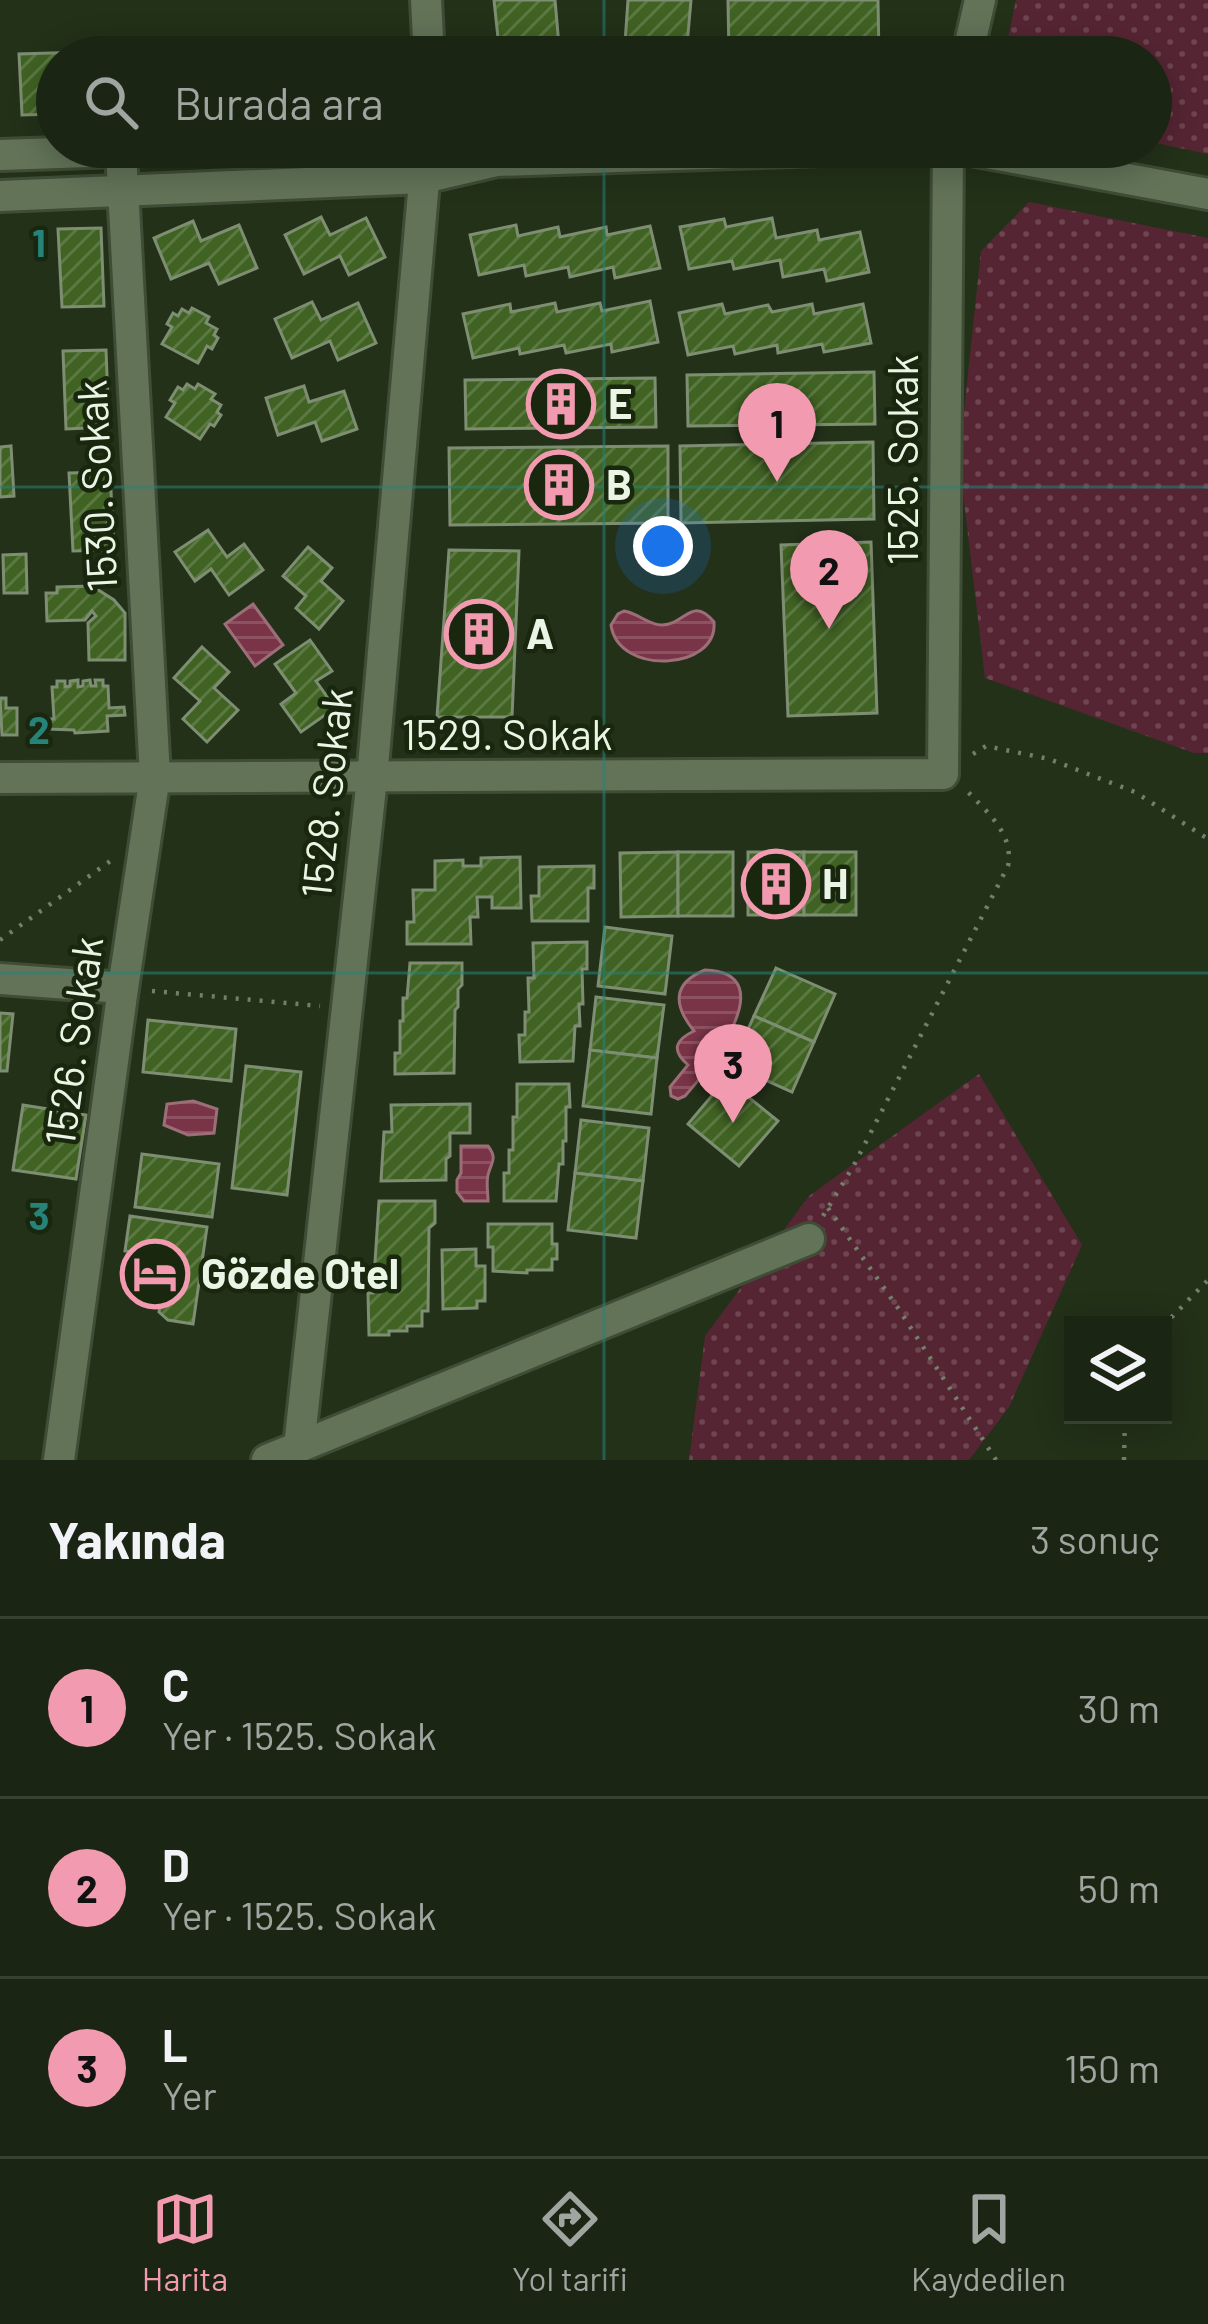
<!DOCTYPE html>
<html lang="tr">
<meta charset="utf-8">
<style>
:root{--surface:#1a2513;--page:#232d1c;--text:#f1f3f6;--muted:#9fa5a0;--line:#384233;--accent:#f29aaf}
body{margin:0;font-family:Barlow,sans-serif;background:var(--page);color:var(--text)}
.controls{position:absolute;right:36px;bottom:36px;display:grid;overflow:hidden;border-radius:0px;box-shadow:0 6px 30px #0003}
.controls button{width:108px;height:108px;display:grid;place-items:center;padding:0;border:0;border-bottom:3px solid var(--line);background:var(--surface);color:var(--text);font:60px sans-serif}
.you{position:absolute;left:663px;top:546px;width:42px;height:42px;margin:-30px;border:9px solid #fff;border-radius:50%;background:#1a73e8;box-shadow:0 0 0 18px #1a73e833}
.badge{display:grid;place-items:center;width:78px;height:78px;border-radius:50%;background:var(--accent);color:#111;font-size:39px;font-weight:700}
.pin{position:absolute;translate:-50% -99px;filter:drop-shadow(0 3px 6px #0008)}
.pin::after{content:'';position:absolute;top:63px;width:42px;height:36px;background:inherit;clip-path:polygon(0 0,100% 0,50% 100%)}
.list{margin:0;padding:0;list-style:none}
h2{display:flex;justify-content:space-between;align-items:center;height:156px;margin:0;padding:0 48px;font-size:51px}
h2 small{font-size:39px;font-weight:400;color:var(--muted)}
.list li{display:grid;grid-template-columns:78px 1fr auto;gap:36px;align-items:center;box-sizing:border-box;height:180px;padding:0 48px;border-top:3px solid var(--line)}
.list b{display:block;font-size:45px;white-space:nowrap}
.list p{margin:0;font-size:39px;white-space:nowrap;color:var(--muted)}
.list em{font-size:39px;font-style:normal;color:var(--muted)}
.icon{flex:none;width:66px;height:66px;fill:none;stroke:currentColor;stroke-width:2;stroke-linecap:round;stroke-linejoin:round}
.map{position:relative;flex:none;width:1208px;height:1460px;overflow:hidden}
.search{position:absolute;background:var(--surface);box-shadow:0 6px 30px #0003;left:36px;right:36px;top:36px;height:132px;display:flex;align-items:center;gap:30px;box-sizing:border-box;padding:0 42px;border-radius:66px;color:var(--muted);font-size:45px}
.sheet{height:696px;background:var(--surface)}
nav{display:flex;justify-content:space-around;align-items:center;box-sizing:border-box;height:168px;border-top:3px solid var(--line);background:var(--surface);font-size:33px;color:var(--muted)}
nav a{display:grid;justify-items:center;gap:6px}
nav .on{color:var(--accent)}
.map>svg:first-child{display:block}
.grass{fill:url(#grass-dots)}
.water{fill:url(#water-rules);stroke:#9c6e77;stroke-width:3}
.building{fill:url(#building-hatch);stroke:#7d8e72;stroke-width:3}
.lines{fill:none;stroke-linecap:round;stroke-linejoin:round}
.street-casing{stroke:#3f4c36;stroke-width:36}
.path{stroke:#727f6a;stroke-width:4.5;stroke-dasharray:3 9;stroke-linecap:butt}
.street{stroke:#627358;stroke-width:30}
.grid{fill:none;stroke:#25837a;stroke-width:3;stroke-opacity:0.55}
.labels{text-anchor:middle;stroke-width:9;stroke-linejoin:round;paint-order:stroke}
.poi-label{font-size:42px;font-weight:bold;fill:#ebf5e5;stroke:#19270f;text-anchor:start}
.street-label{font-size:42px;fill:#ebf5e5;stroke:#19270f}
.grid-label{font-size:39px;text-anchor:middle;font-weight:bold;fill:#25837a;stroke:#19270f;stroke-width:9;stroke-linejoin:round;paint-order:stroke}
</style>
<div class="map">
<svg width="1208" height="1460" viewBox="0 0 1208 1460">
<defs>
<pattern id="grass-dots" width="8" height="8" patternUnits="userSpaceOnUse" patternTransform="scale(3)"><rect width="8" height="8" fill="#562533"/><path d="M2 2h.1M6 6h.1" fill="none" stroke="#6e4550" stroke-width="1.8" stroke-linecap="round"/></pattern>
<pattern id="water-rules" width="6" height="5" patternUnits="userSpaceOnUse" patternTransform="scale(3)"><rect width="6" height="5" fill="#7a3448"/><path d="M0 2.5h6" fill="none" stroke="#8d5262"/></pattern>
<pattern id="building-hatch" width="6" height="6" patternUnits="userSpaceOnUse" patternTransform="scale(3)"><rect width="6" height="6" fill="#406223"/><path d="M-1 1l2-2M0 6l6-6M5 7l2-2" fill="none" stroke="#5c7943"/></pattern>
</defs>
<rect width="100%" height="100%" fill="#233119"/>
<g class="grass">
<polygon points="1016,0 1208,0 1208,154 1151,142 1151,57 1004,57"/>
<polygon points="1029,202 1208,238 1208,753 1194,753 985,678 959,459 981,251"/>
<polygon points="979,1074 1082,1245 1009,1407 969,1460 689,1460 705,1336 809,1196"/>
</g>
<g class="water">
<polygon points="253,604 283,645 255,666 225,624"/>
<path d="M 624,611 C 638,613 648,625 662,625 C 685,625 692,595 714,622 C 718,671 618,676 611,625 L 618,614 Z"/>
<path d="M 705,970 C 786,973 707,1071 685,1096 L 678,1099 L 671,1096 L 670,1087 L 688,1065 C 671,1050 675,1040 694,1031 C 674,1006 671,984 705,970 Z"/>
<polygon points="193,1101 217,1109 214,1133 188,1135 164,1125 167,1104"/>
<path d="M 461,1146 L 488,1146 C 498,1159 491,1162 488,1175 C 486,1183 488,1193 488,1201 L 464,1201 L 457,1192 L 457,1180 L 461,1173 Z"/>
</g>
<g class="building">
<polygon points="494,0 555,0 560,57 500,57"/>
<polygon points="628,0 691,0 686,57 624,57"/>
<polygon points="728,0 878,0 879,57 729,57"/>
<polygon points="118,51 118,57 57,57 57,114 22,115 19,54"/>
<polygon points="321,217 330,235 366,218 385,257 349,275 340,256 304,274 285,235"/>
<polygon points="772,218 776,238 817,230 819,240 860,232 869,272 827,281 824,269 783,277 780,260 734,269 732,261 689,269 680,227 724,219 726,227"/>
<polygon points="193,221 201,241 239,225 257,268 219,284 209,263 171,279 154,238"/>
<polygon points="516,225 518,236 558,227 560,237 606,227 607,235 650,226 660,268 615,278 613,267 570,277 568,267 526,276 524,265 479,275 470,235"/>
<polygon points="101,228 104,306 62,307 58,229"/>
<polygon points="650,301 658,342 612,352 611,344 566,353 564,345 520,354 519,348 473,358 463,314 510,304 511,312 555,303 557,312 600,303 602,311"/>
<polygon points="312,302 321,320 358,303 376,343 338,360 330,341 292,358 275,319"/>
<polygon points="722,304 725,314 768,305 772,312 812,304 814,314 863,304 871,343 824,352 822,344 778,353 777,345 735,354 733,346 688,355 679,313"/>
<polygon points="192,308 209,317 206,323 217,329 214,335 218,338 212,349 207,346 198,363 162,344 172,327 167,324 173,313 178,316 182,309 189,313"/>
<polygon points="106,350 109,427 66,429 63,351"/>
<polygon points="874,372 875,424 688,426 687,375"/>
<polygon points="655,378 656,427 466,429 465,380"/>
<polygon points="187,384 195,389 198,384 215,394 211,399 221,405 217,412 221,415 214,426 210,424 200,439 166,417 175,403 170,400 178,387 183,390"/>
<polygon points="304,386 309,402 344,391 357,429 322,441 315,422 278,435 266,398"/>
<polygon points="873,442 874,519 681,523 680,446"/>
<polygon points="11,446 14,496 0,497 0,447"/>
<polygon points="668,446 668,523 450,525 449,448"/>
<polygon points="110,472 114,550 73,551 69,473"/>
<polygon points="208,530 227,557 244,544 263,570 229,595 211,569 195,581 175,552"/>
<polygon points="871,542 877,713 788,716 781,545"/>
<polygon points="308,547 332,568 321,581 343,601 319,629 296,608 306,596 283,576"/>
<polygon points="449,550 519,551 512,717 437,717"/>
<polygon points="26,554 27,593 4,593 3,555"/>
<polygon points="92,586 114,600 125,613 125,660 89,660 88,623 96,616 92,611 85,620 47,621 46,593 57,593 57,587"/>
<polygon points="310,640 332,671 316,681 335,708 301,732 281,704 296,693 275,664"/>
<polygon points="202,647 229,672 214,688 238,710 207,742 183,719 200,701 174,678"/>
<polygon points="78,680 78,687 83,686 83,681 90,680 91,686 96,686 95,680 103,680 103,686 108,686 109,708 124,707 125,715 107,716 108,731 75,733 74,730 48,729 47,719 54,719 52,687 57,687 57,681 65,681 65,687 70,686 70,681"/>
<polygon points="0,698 6,698 6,708 17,708 17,735 2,735"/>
<polygon points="678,852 678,916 621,917 620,853"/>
<rect x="678" y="852" width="55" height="64"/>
<rect x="748" y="852" width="56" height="63"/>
<rect x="804" y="852" width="52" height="63"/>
<polygon points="520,857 521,908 492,908 492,897 477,897 478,917 470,917 471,944 407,944 407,922 414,922 413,890 435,890 435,861 463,860 463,866 481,866 481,858"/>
<polygon points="594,866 594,888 588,888 588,921 532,921 531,896 539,896 539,867"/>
<polygon points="605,927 672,936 665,994 598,986"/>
<polygon points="587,942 587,969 582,969 583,1004 579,1004 580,1026 575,1026 573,1061 520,1062 519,1035 525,1035 525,1012 529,1012 528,978 534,978 533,943"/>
<polygon points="410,963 462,963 462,985 458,989 458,1007 455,1010 454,1073 395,1074 395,1053 400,1053 400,1021 403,1021 403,998 407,998"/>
<polygon points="776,968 835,994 814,1042 754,1016"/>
<polygon points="596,997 664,1005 657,1058 590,1050"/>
<polygon points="0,1013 13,1014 7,1071 0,1071"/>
<polygon points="754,1016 814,1042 792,1092 732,1065"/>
<polygon points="148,1020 236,1029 231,1081 143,1072"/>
<polygon points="590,1050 657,1058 651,1114 583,1106"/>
<polygon points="246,1066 301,1072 287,1195 232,1188"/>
<polygon points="726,1079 778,1121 739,1166 688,1124"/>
<polygon points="517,1084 569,1084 570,1107 566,1107 566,1141 563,1141 563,1164 559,1164 556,1201 504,1201 504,1173 509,1173 509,1150 513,1150 513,1117 517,1117"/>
<polygon points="470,1104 470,1133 450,1133 450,1156 446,1159 446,1180 381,1181 384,1132 392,1132 391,1105"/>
<polygon points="23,1105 86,1115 76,1179 13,1170"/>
<polygon points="581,1120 649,1128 643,1181 575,1173"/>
<polygon points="142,1154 219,1164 212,1217 135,1207"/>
<polygon points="575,1173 643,1181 636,1238 568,1230"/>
<polygon points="379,1201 435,1201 435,1223 429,1228 428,1311 422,1311 422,1326 407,1326 407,1331 389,1331 389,1335 369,1335 368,1293 373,1293"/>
<polygon points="130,1216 207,1227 193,1324 168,1320 159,1312 167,1256 125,1251"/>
<polygon points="488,1224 552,1224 552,1244 557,1244 557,1259 552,1259 552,1270 527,1270 527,1273 493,1271 493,1247 488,1247"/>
<polygon points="476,1249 476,1266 485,1266 485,1301 477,1301 477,1308 443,1309 442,1250"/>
</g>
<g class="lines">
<defs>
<g id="street">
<polyline points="426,0 429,57"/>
<polyline points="967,57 980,0"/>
<polyline points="955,147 1208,194"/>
<polyline points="0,155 235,147"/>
<polyline points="0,196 424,178 497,161 912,147"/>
<polyline points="0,778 943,774 948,147"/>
<polyline points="0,979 123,988"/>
<polyline points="299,1447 372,778 427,147"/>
<polyline points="59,1460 123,988 155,776 121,152"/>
<polyline points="267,1460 809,1239"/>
</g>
</defs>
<use href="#street" class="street-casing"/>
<g class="path">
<polyline points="973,754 986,746 1049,759 1135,792 1208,839"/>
<polyline points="0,940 116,857"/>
<polyline points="152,991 320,1006"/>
<polyline points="828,1208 898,1308 996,1460"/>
<path d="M 823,1216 L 854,1165 L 1008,866 C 1014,834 988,813 967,791"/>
<polyline points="1163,1326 1208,1280"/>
<polyline points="1124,1460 1125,1415"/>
</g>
<use href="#street" class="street"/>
</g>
<path class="grid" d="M 604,0 L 604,57M 604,147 L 604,1460M 0,487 L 1208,487M 0,973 L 1208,973"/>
<defs>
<symbol id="building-ring" viewBox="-11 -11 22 22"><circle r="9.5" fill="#19270f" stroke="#f29aaf" stroke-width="1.5"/><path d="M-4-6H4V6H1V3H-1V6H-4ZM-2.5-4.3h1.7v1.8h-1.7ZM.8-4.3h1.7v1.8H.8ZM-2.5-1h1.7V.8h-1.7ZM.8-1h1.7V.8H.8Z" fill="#f29aaf"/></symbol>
<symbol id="hotel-ring" viewBox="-11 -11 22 22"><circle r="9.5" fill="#19270f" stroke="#f29aaf" stroke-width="1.5"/><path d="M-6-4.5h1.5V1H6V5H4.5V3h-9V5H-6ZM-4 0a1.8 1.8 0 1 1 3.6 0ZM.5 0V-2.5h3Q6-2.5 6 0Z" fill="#f29aaf"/></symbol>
</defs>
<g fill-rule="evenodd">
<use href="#building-ring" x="523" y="366" width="76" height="76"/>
<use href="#building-ring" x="521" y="447" width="76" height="76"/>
<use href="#building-ring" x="441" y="596" width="76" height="76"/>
<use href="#building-ring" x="738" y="846" width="76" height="76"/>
<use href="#hotel-ring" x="117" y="1236" width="76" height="76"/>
</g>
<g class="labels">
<g class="poi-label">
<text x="608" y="419">E</text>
<text x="606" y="500">B</text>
<text x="526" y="649">A</text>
<text x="822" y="899">H</text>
<text x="201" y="1289">Gözde Otel</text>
</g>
<g class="street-label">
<text transform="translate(903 460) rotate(-90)" y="15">1525. Sokak</text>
<text transform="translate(97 486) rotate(-93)" y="15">1530. Sokak</text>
<text x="507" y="750">1529. Sokak</text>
<text transform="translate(327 793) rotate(-84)" y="15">1528. Sokak</text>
<text transform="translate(74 1041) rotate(-82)" y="15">1526. Sokak</text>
</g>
</g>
<g class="grid-label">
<text x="39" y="257">1</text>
<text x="39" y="744">2</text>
<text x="39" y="1230">3</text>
</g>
</svg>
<div class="controls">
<button><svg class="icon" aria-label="layers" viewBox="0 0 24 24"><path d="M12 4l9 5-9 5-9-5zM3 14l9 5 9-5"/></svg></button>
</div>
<div class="you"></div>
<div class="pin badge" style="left:777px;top:482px">1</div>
<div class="pin badge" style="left:829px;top:629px">2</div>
<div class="pin badge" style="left:733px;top:1123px">3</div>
<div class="search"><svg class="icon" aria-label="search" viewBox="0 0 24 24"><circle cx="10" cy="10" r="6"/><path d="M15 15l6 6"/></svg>Burada ara</div>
</div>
<section class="sheet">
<h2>Yakında<small>3 sonuç</small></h2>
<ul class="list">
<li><span class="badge">1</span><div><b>C</b><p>Yer · 1525. Sokak</p></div><em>30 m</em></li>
<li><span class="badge">2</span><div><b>D</b><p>Yer · 1525. Sokak</p></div><em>50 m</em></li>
<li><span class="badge">3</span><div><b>L</b><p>Yer</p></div><em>150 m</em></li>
</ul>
</section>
<nav>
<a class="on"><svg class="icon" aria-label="map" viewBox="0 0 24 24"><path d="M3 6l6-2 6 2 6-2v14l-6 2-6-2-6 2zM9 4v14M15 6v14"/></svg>Harita</a>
<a><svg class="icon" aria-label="directions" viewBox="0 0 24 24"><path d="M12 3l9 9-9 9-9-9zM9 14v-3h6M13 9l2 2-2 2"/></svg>Yol tarifi</a>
<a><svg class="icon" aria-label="saved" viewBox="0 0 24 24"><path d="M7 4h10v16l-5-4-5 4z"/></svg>Kaydedilen</a>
</nav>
